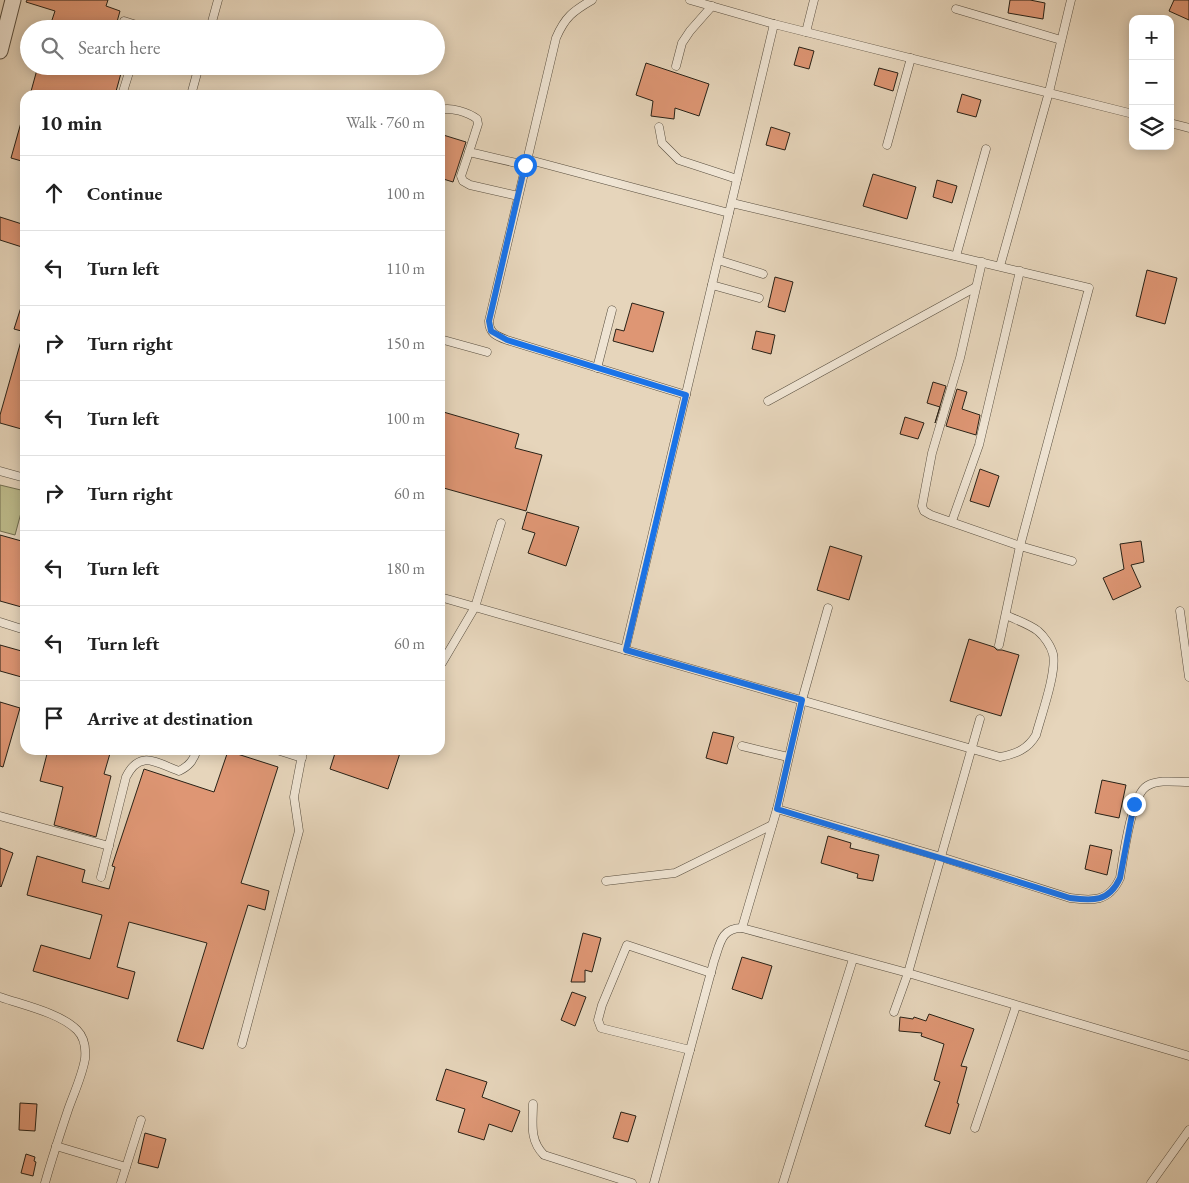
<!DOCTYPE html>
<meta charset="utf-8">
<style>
:root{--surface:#fff;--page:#f2f2f2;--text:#222;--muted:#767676;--line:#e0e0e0}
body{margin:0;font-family:"EB Garamond",serif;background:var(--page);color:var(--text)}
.controls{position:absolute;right:15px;top:15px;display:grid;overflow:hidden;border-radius:10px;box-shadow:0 2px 12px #0003}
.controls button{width:45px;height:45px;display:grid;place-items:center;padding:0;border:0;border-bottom:1px solid var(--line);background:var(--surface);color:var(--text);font:25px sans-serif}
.stop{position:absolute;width:15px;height:15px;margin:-11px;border:4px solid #1a73e8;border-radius:50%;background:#fff}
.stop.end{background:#1a73e8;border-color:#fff;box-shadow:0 1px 5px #0008}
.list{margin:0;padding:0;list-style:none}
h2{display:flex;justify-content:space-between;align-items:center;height:65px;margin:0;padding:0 20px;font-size:21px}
h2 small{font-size:16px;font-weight:400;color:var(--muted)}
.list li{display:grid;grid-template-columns:32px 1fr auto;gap:15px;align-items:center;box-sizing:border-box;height:75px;padding:0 20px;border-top:1px solid var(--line)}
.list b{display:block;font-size:19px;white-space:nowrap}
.list em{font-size:16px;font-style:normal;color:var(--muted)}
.icon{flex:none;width:28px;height:28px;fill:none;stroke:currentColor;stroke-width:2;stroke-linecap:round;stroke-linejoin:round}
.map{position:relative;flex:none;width:1189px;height:1183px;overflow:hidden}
.search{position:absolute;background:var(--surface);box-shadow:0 2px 12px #0003;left:20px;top:20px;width:425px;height:55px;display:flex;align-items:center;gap:12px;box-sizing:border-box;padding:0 18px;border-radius:28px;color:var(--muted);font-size:19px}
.panel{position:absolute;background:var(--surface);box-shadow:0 2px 12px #0003;left:20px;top:90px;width:425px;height:665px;border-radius:15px}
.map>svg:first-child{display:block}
.green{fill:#bdbb8b;stroke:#726e50}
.building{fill:#de9674;stroke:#282116}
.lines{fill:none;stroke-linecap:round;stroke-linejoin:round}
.lane-casing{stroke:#584e3f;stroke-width:9}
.street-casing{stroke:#584e3f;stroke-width:17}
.lane{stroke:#efe4d3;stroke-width:8}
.street{stroke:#efe4d3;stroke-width:15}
.route{stroke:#1a73e8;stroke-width:6}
</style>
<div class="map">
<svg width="1189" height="1183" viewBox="0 0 1189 1183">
<rect width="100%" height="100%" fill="#e6d5bb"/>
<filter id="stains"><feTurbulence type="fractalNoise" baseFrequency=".004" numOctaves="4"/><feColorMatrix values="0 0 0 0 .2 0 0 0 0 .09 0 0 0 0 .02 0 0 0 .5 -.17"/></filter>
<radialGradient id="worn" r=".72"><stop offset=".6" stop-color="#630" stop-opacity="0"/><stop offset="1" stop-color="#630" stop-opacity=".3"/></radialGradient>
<polygon class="green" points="0,485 25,491 25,498 15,535 0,531"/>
<g class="building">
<polygon points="27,0 108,0 106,6 120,11 115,29 49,29 55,11 26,2"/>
<polygon points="1010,0 1030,0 1045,3 1043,19 1008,13"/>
<polygon points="1174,0 1189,0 1189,20 1169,11"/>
<polygon points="799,47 814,51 809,69 794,65"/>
<polygon points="646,63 709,84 699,116 675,108 674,119 651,116 653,101 636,95"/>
<polygon points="38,66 123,66 115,95 30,95"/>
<polygon points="879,68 898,73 893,91 874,85"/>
<polygon points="962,94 981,100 976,117 957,112"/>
<polygon points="22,119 25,119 25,162 11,158"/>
<polygon points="771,127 790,133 785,150 766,145"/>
<polygon points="440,134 466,142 453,182 440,178"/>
<polygon points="873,174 916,187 907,219 863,206"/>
<polygon points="937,180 957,186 952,203 933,197"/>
<polygon points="0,217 25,225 25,248 0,240"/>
<polygon points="1147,270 1177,278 1165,324 1136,316"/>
<polygon points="775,277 793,282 785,312 768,307"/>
<polygon points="23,301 25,301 25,332 14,329"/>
<polygon points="632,303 664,312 653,352 613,341 616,329 624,331"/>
<polygon points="756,331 775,335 771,354 752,349"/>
<polygon points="23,334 25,335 25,430 0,423 0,415"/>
<polygon points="933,382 946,386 935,423 940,407 927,403"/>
<polygon points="957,389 967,392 962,409 980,415 976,435 946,426"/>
<polygon points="440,411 519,434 515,448 542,455 526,511 440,487"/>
<polygon points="905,417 924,423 918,439 900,434"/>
<polygon points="980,469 999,476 989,507 970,501"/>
<polygon points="527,512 579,527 566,566 528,553 535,533 522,529"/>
<polygon points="0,535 25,542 25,608 0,601"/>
<polygon points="1141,541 1144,562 1131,565 1141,587 1113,600 1103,578 1124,569 1120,544"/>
<polygon points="830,546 862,556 849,600 817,590"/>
<polygon points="969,639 994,647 997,650 1002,650 1019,655 1001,716 950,701"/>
<polygon points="0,645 25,652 25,678 0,671"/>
<polygon points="0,702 20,708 3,767 0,766"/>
<polygon points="713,732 734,737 727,764 706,758"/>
<polygon points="48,750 111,750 104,774 111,776 96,837 54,825 63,787 40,781"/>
<polygon points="336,750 401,750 388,789 330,769"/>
<polygon points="228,751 278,767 241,883 269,891 265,910 248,905 203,1049 177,1041 207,943 129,922 117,967 135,972 128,999 33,971 41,945 90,959 102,915 27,895 37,856 85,870 82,882 109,889 115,867 112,866 144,769 214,792"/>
<polygon points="1102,780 1126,785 1119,818 1095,813"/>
<polygon points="828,836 851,843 850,848 879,855 873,881 857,878 858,874 821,863"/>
<polygon points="1090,845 1112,850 1107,875 1085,869"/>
<polygon points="0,848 13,853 1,887 0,886"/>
<polygon points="583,933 601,938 592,972 585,970 585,982 571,982"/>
<polygon points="742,957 772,966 762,999 732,989"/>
<polygon points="572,992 586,997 575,1026 561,1020"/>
<polygon points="929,1014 974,1029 961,1066 967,1067 957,1103 959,1104 950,1134 925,1126 940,1082 934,1080 944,1044 921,1036 922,1033 899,1031 900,1017 913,1019 914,1017 926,1021"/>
<polygon points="446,1069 487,1082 482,1097 520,1111 512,1132 489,1124 484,1140 458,1132 465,1109 436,1100"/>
<polygon points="20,1103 37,1104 35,1131 19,1130"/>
<polygon points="621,1112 636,1116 628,1142 613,1138"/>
<polygon points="145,1133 166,1139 158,1168 138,1163"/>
<polygon points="26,1154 35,1157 34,1161 36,1162 33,1176 21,1173"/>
</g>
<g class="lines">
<defs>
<g id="lane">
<path d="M 592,0 C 573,11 565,17 556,38 L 489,321 C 489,333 496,336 507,340 L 686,395"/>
<polyline points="690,0 774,24"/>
<polyline points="956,9 1061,40"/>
<polyline points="124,21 149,29"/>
<polyline points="210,29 218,0"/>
<polyline points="806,32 814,0"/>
<polyline points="676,66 682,43 690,31 712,6"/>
<polyline points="122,95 131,66"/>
<polyline points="191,95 199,66"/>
<path d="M 440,110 C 451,107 468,112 477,119 L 478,124 L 469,152 L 525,165"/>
<polyline points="1170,123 1189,128"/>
<polyline points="659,127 662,143 679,160 737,179"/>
<polyline points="887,145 911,58"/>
<polyline points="469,152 461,176 463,181 470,185 518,196"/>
<polyline points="526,159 729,213"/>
<polyline points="732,203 1089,288 1020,546 999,645"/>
<polyline points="956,256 986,149"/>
<polyline points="718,260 763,274"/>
<polyline points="982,262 960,358 932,453 922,506 924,511 931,515 1020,546 1072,561"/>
<polyline points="1000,266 1049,92 1071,0"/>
<polyline points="712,285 759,298"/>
<polyline points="440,339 487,352"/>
<polyline points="597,368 612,310"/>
<polyline points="768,401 976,287"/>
<polyline points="0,471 25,478"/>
<polyline points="952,521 979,445 1020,271"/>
<path d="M 440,597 L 1000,757 C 1016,754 1028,749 1036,735 C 1041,716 1057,672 1053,654 C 1051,646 1044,636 1038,631 C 1029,624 1016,620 1006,615"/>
<polyline points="1180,611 1189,677"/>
<polyline points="0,622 25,630"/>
<polyline points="625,650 774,24 1133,114"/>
<polyline points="442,663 475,607 501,523"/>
<polyline points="742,746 788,757"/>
<polyline points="277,750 302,758"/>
<path d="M 777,809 L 941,857 L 1070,898 C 1093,901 1109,902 1120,878 C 1123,859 1131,795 1147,786 C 1159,779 1176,782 1189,782"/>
<polyline points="0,816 109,846"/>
<path d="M 101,877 L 126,777 C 140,749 156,763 179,771 C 189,766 193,761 197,750"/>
<polyline points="606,881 675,873 772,825"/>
<polyline points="742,928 777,809 802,700 828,608"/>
<path d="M 0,997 C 23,1005 60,1013 77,1030 C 85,1038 86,1049 85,1059 C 82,1076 74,1093 68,1110 C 60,1134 52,1158 45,1183"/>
<polyline points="894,1012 908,973 980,719"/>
<polyline points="242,1044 299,831 294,797 303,750"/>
<polyline points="690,1050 601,1028 598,1020 602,1005 627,945 711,973"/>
<path d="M 533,1104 C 533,1123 529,1140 544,1155 L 632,1183"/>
<polyline points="975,1128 1016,1006"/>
<polyline points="56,1146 126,1167"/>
<polyline points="121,1183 141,1120"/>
<path d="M 654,1183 L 714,961 C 720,944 721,928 742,928 L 908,973 L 1189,1056"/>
<polyline points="783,1183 853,959"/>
<polyline points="1151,1183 1189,1130"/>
</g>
<polyline id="street" points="0,51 13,0"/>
</defs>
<use href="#lane" class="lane-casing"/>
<use href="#street" class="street-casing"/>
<use href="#lane" class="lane"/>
<use href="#street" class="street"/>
</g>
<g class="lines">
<path class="route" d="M 525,165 L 489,321 L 491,331 L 507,340 L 686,395 L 626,650 L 802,700 L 777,809 C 875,839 973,867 1070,898 C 1093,901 1109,902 1120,878 L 1134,804"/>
</g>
<rect width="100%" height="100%" filter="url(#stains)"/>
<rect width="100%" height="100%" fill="url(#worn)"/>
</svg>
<div class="controls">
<button>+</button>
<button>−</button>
<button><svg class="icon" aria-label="layers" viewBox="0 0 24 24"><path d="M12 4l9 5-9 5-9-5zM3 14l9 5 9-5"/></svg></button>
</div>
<div class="stop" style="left:525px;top:165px"></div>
<div class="stop end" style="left:1134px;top:804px"></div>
<div class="search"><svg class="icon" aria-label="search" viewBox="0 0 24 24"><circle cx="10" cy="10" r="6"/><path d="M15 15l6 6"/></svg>Search here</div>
<section class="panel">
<h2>10 min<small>Walk · 760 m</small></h2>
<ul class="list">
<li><svg class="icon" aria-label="ahead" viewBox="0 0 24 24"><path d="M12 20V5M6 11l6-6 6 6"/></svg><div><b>Continue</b></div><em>100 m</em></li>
<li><svg class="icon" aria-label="left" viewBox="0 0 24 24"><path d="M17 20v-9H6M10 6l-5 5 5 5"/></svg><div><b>Turn left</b></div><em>110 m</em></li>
<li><svg class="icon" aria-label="right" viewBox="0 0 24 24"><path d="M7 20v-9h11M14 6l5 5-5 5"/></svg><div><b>Turn right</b></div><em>150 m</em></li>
<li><svg class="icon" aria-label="left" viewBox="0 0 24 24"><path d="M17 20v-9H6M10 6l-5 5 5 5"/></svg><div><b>Turn left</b></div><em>100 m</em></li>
<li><svg class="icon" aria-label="right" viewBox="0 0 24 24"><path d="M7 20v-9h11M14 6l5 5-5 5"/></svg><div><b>Turn right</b></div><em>60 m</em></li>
<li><svg class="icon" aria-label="left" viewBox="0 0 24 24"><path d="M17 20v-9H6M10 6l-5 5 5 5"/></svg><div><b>Turn left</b></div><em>180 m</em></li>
<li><svg class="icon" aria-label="left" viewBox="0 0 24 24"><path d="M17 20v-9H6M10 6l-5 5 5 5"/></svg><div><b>Turn left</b></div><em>60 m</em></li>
<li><svg class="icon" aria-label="arrive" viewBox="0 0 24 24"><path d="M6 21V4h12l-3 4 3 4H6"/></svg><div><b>Arrive at destination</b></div></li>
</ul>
</section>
</div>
